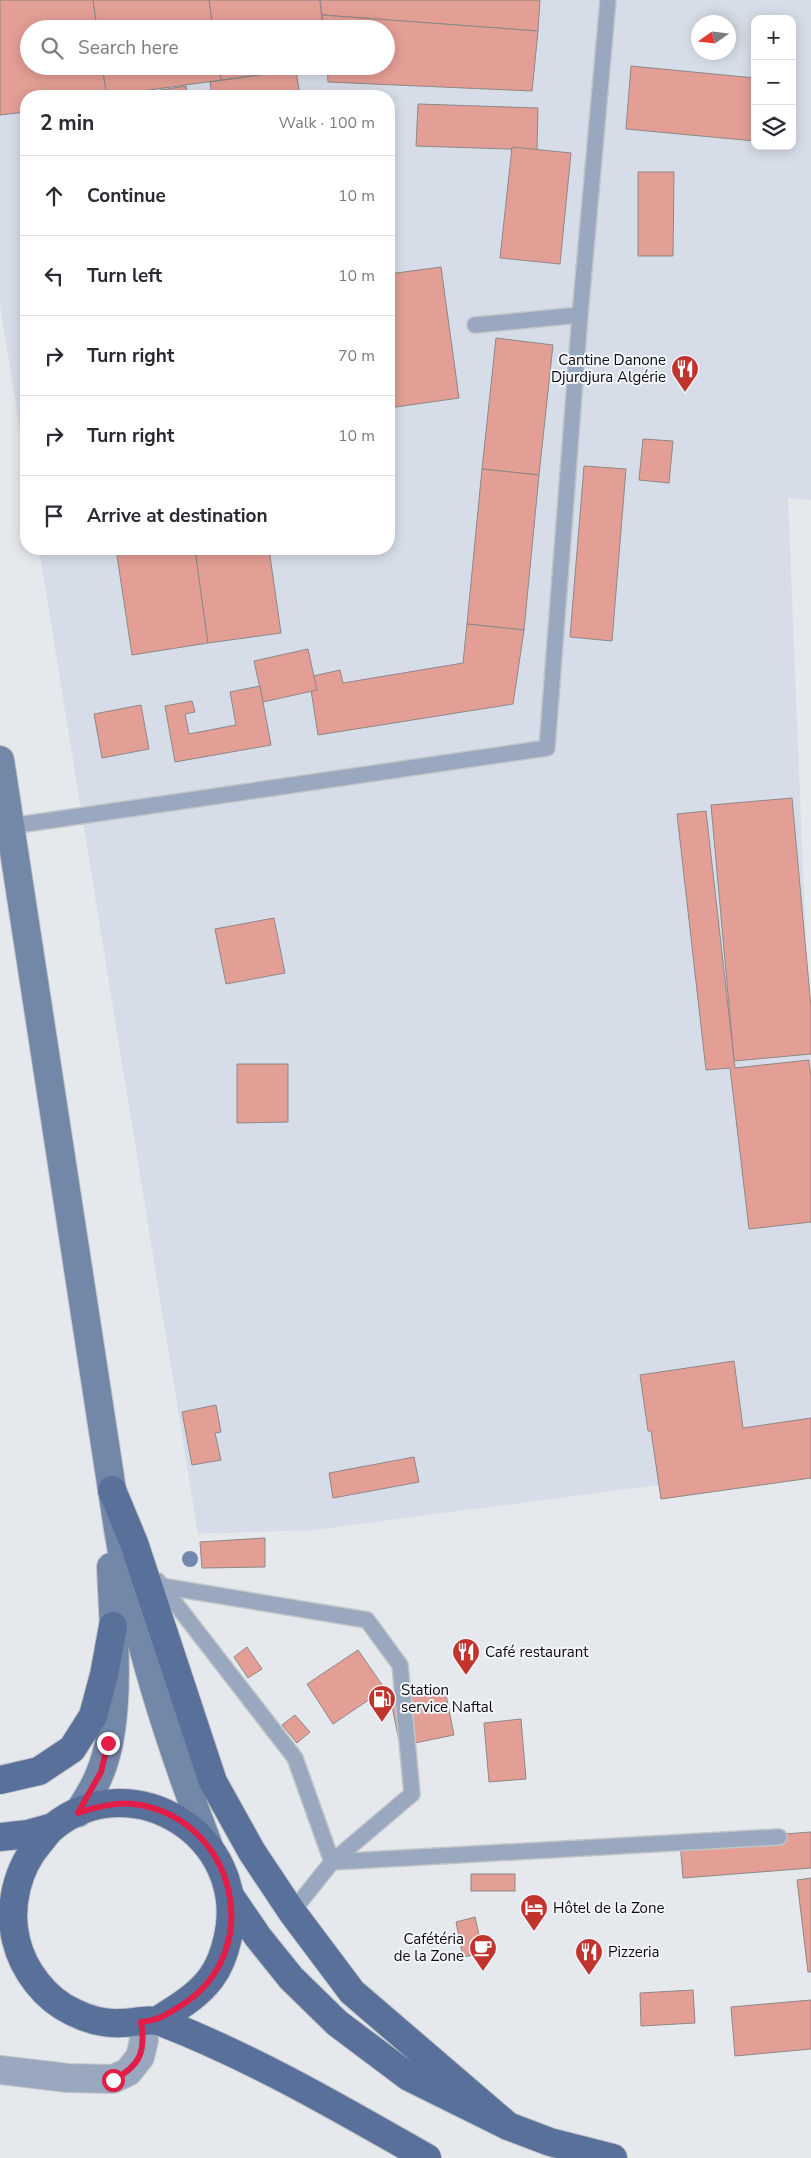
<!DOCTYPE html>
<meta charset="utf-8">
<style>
:root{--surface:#fff;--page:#f7f7f7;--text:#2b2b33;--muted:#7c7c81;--line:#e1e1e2}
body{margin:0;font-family:"Nunito Sans",sans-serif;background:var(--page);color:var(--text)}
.controls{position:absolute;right:15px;top:15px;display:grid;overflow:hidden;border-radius:10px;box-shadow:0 2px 12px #0003}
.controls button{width:45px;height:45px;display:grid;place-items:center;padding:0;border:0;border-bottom:1px solid var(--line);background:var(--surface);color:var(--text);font:25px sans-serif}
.compass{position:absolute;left:691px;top:15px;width:45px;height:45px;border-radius:50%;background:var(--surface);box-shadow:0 2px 12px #0003;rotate:256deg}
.stop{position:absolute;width:15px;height:15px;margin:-11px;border:4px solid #e11d48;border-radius:50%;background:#fff}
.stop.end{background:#e11d48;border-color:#fff;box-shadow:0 1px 5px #0008}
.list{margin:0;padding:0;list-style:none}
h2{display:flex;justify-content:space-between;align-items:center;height:65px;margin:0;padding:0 20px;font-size:21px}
h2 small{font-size:16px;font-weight:400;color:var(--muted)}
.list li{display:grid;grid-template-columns:32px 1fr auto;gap:15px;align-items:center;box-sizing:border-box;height:80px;padding:0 20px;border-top:1px solid var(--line)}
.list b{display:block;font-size:19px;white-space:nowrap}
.list em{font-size:16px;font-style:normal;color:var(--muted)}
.icon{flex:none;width:28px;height:28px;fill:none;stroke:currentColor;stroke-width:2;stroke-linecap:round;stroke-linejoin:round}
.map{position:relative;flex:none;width:811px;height:2158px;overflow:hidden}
.search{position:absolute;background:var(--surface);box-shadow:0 2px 12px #0003;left:20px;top:20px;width:375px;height:55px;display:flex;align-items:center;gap:12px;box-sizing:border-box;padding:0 18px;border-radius:28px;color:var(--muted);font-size:19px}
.panel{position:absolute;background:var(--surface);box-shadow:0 2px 12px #0003;left:20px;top:90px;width:375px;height:465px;border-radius:20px}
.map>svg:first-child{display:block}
.built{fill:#d7dde8;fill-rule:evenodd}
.building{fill:#e39e95;stroke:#8e8887}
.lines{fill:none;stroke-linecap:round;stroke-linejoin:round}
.service-casing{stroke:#c2c5c8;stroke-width:18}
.tertiary-casing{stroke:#c2c5c8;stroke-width:30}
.secondary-casing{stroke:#c2c5c8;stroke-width:30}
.primary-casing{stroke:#c2c5c8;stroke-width:30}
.service{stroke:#99a7bf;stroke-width:15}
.tertiary{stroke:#99a7bf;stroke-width:28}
.secondary{stroke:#7387a9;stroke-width:28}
.primary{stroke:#58709a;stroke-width:28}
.tree{fill:#7488ac}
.route{stroke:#e11d48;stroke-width:6}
.labels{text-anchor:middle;stroke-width:4;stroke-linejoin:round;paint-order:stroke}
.poi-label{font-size:15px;fill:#0c0d0e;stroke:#f2f5fa;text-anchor:start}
</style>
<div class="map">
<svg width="811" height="2158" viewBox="0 0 811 2158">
<rect width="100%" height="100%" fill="#e5e8ec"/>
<path class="built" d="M 0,0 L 811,0 L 811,500 L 788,498 L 811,1070 L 811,1465 L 314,1530 L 198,1534 L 39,549 L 389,549 L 389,96 L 26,96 L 26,468 L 0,305 ZM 755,19 L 792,19 L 792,146 L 755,146 ZM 698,22 L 728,22 L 728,52 L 698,52 ZM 29,29 L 386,29 L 386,66 L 29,66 Z"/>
<g class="building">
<polygon points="0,0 93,0 97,29 29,29 29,66 102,66 107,96 26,96 26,112 0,115"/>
<polygon points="93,0 209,0 213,29 97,29"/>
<polygon points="209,0 320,0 323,29 213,29"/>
<polygon points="320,0 540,0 538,31 322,15"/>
<polygon points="322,15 538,31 532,91 328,82 327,66 386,66 386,29 323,29"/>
<polygon points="102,66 219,66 221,80 107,96"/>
<polygon points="219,66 323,66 221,80"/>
<polygon points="631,66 755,78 755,141 626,129"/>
<polygon points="296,70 300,96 212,96 210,82"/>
<polygon points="186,86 188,96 125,96"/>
<polygon points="418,104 538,108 537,150 416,146"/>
<polygon points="512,147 571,153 560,264 500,258"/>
<polygon points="638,172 674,172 673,256 638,256"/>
<polygon points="441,267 459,398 389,408 389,357 394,357 389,323 389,274"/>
<polygon points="496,338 553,345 539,475 482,469"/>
<polygon points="643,439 673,441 669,483 639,480"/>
<polygon points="584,466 626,469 612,641 570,637"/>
<polygon points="482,469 539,475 524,630 467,624"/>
<polygon points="116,549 195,549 208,643 132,655"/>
<polygon points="195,549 269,549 281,633 208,643"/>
<polygon points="467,624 524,630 513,704 318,735 309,677 340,670 343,683 463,663"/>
<polygon points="308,649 317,690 263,702 254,661"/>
<polygon points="260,686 271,745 175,762 165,706 192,701 195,712 185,714 189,734 236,725 230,692"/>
<polygon points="141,705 149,749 102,758 94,714"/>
<polygon points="792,798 811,1007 811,1054 734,1061 711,805"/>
<polygon points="706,811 735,1068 809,1060 811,1077 811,1222 749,1229 730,1068 706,1070 677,814"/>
<polygon points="274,918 285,973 226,984 215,929"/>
<polygon points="237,1064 288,1064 288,1122 237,1123"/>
<polygon points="734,1361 743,1428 811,1418 811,1478 661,1499 651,1431 648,1431 640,1375"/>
<polygon points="216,1405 221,1432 215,1433 221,1460 192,1465 182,1412"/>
<polygon points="414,1457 419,1482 333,1498 329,1473"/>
<polygon points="265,1538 265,1567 202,1568 200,1542"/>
<polygon points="247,1647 262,1669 248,1678 234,1657"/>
<polygon points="358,1650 385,1689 333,1724 307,1684"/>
<polygon points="445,1690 454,1735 400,1746 391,1701"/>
<polygon points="295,1715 310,1732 297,1743 282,1725"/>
<polygon points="521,1719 526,1779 489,1782 484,1723"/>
<polygon points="811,1832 811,1868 683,1878 680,1842"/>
<rect x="471" y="1874" width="44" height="17"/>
<polygon points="811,1878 811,1972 808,1972 797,1880"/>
<polygon points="475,1917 483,1953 463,1957 456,1922"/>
<polygon points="693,1990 695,2023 641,2026 640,1993"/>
<polygon points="811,2000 811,2049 735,2056 731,2007"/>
</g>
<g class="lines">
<defs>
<g id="service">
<polyline points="475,325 580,315"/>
<polyline points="11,826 547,748 580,315 608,0"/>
<polyline points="158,1581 295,1758 332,1862 292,1912"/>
<polyline points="161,1586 367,1620 400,1665 412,1794 332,1862"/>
<polyline points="332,1862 779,1837"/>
</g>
<polyline id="tertiary" points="0,2070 68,2078 113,2079 128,2072 140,2057 144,2040 141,2022"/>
<g id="secondary">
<path d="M 0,760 L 118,1529 C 123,1557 127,1585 134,1612 C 153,1691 179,1768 208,1844"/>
<path d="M 78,1813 C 86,1800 95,1787 100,1773 C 123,1718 113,1626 111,1567"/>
</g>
<g id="primary">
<polyline points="112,1490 134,1543 213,1782 252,1852 292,1912 352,1992 508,2126"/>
<polyline points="0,1780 39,1771 72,1749 93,1716 104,1675 113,1626"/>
<polyline points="0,1837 28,1834 53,1827"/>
<polyline points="230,1896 258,1937 291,1978 337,2023 409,2077 508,2126 550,2142 613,2158"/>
<path d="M 157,2021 C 176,2008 197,1997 211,1978 C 220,1966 225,1951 228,1937 C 250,1836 132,1763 53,1827 C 48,1831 44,1837 40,1842 C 17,1868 8,1907 16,1940 C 23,1970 45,1999 73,2012 C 87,2019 105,2024 121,2023 C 133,2023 150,2018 161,2022 C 254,2058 341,2109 427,2158"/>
</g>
</defs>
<use href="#service" class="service-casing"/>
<use href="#tertiary" class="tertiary-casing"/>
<use href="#secondary" class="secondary-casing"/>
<use href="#primary" class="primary-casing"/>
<use href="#service" class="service"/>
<use href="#tertiary" class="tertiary"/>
<use href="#secondary" class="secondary"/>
<use href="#primary" class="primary"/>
</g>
<circle class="tree" cx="190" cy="1559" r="8"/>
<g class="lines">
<path class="route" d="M 108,1743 L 101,1772 L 78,1813 C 96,1807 115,1802 134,1804 C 235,1817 268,1950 182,2005 C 166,2015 160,2020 141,2022 C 146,2052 140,2066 113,2080"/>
</g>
<defs>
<symbol id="restaurant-pin" viewBox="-11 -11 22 30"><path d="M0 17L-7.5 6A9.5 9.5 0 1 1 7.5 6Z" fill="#c1332d" stroke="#f2f5fa"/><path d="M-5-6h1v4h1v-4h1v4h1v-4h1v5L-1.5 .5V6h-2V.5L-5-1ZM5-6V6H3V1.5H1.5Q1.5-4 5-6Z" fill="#fff"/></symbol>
<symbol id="fuel-pin" viewBox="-11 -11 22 30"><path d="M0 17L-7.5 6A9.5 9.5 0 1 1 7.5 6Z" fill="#c1332d" stroke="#f2f5fa"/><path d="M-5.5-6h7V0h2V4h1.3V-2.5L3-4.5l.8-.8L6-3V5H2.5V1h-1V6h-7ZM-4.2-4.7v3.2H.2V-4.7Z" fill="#fff"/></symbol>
<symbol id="hotel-pin" viewBox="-11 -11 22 30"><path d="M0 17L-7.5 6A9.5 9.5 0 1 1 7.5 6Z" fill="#c1332d" stroke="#f2f5fa"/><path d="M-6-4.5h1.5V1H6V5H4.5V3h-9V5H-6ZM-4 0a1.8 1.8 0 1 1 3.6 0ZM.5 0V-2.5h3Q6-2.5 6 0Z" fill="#fff"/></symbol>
<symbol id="cafe-pin" viewBox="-11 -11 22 30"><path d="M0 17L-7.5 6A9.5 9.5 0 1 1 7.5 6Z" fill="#c1332d" stroke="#f2f5fa"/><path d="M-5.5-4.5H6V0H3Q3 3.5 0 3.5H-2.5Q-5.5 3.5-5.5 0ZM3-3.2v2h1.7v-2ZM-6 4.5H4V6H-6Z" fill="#fff"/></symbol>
</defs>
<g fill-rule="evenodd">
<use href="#restaurant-pin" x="669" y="353" width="32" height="43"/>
<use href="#restaurant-pin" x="450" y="1636" width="32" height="43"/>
<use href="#fuel-pin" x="366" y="1683" width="32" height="43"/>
<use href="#hotel-pin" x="518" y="1892" width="32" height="43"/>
<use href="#cafe-pin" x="467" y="1932" width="32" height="43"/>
<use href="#restaurant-pin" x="573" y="1936" width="32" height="43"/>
</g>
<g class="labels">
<g class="poi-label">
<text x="666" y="365" text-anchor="end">Cantine Danone<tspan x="666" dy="17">Djurdjura Algérie</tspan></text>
<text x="485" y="1657">Café restaurant</text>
<text x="401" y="1695">Station<tspan x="401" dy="17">service Naftal</tspan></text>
<text x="553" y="1913">Hôtel de la Zone</text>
<text x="464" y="1944" text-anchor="end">Cafétéria<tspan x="464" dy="17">de la Zone</tspan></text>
<text x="608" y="1957">Pizzeria</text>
</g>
</g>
</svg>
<div class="controls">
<button>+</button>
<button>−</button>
<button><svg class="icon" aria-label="layers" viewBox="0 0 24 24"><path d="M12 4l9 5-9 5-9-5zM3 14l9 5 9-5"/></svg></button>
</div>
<svg class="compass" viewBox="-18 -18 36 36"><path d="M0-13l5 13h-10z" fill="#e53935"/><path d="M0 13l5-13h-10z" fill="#7c7c81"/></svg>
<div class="stop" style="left:113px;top:2080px"></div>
<div class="stop end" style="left:108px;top:1743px"></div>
<div class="search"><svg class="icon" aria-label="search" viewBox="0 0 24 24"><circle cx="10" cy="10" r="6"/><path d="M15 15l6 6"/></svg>Search here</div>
<section class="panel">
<h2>2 min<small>Walk · 100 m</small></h2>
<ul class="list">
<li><svg class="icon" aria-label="ahead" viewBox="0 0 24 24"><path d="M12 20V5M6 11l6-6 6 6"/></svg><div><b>Continue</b></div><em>10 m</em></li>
<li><svg class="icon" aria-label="left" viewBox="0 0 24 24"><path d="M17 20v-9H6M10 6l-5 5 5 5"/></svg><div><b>Turn left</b></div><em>10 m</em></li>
<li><svg class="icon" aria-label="right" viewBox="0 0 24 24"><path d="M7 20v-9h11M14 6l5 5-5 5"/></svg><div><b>Turn right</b></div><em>70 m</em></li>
<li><svg class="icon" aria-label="right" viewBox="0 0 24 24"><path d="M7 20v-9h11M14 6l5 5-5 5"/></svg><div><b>Turn right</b></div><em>10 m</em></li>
<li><svg class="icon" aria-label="arrive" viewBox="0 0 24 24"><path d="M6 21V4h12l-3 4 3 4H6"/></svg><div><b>Arrive at destination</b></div></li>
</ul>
</section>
</div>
